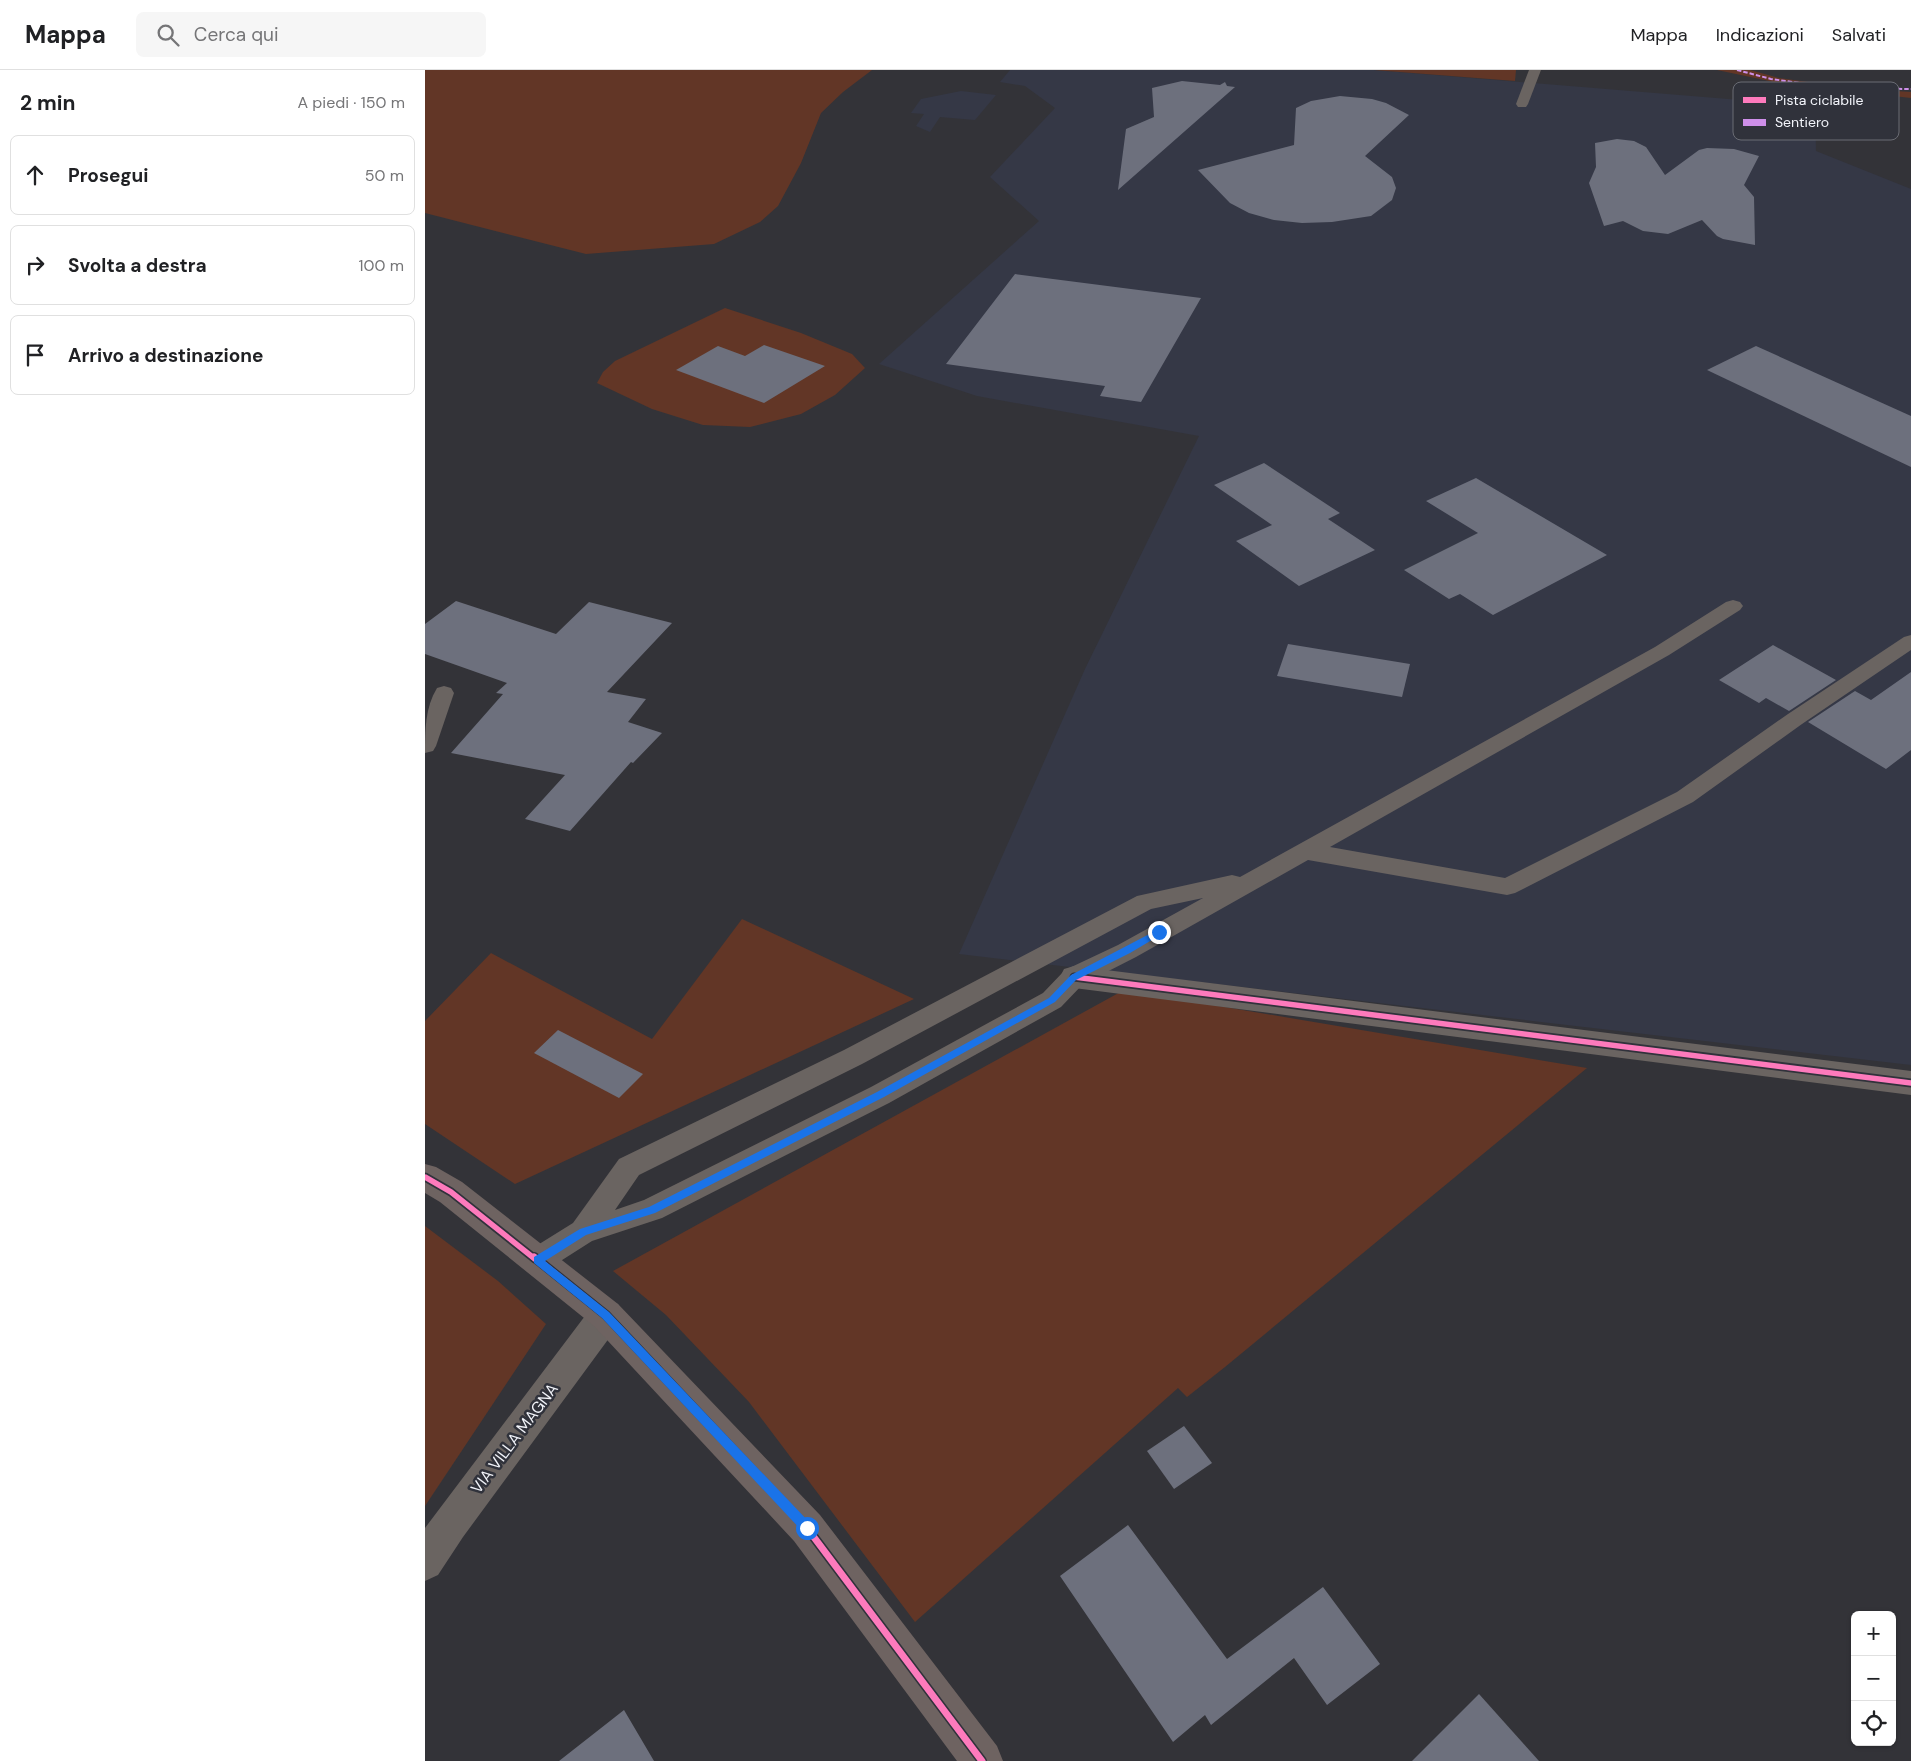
<!DOCTYPE html>
<html lang="it">
<meta charset="utf-8">
<style>
:root{--surface:#fff;--page:#f6f6f6;--text:#202124;--muted:#757577;--line:#e0e0e0}
body{margin:0;font-family:"DM Sans",sans-serif;background:var(--page);color:var(--text)}
.controls{position:absolute;right:15px;bottom:15px;display:grid;overflow:hidden;border-radius:8px;box-shadow:0 1px 4px #0004}
.controls button{width:45px;height:45px;display:grid;place-items:center;padding:0;border:0;border-bottom:1px solid var(--line);background:var(--surface);color:var(--text);font:25px sans-serif}
.stop{position:absolute;width:15px;height:15px;margin:-11px;border:4px solid #1a73e8;border-radius:50%;background:#fff}
.stop.end{background:#1a73e8;border-color:#fff;box-shadow:0 1px 5px #0008}
.list{margin:0;padding:0;list-style:none}
h2{display:flex;justify-content:space-between;align-items:center;height:65px;margin:0;padding:0 20px;font-size:21px}
h2 small{font-size:16px;font-weight:400;color:var(--muted)}
.list li{display:grid;grid-template-columns:32px 1fr auto;gap:15px;align-items:center;box-sizing:border-box;height:80px;margin:0 10px 10px;padding:0 10px;border:1px solid var(--line);border-radius:8px}
.list b{display:block;font-size:19px;white-space:nowrap}
.list em{font-size:16px;font-style:normal;color:var(--muted)}
.icon{flex:none;width:28px;height:28px;fill:none;stroke:currentColor;stroke-width:2;stroke-linecap:round;stroke-linejoin:round}
.map{position:relative;flex:none;width:1486px;height:1691px;overflow:hidden}
header{display:flex;align-items:center;gap:30px;box-sizing:border-box;height:70px;padding:0 25px;background:var(--surface);border-bottom:1px solid var(--line)}
header strong{font-size:24px}
nav{display:flex;gap:28px;margin-inline-start:auto;font-size:18px}
.search{width:350px;height:45px;background:var(--page);display:flex;align-items:center;gap:12px;box-sizing:border-box;padding:0 18px;border-radius:8px;color:var(--muted);font-size:19px}
main{display:flex}
aside{flex:1;background:var(--surface)}
.map>svg:first-child{display:block}
.built{fill:#353846}
.green{fill:#623626}
.building{fill:#6d707d}
.lines{fill:none;stroke-linecap:round;stroke-linejoin:round}
.lane{fill:#6a6461;fill-rule:evenodd}
.street{fill:#6a6461;fill-rule:evenodd}
.secondary{fill:#6e6361;fill-rule:evenodd}
.quiet{stroke:#ce8fe9;stroke-width:2;stroke-dasharray:4.5 2;stroke-linecap:butt}
.cycleway-far1-casing{stroke:#30323b;stroke-width:9}
.cycleway-casing{stroke:#30323b;stroke-width:10}
.cycleway-far1{stroke:#fd7abc;stroke-width:5.5}
.cycleway{stroke:#fd7abc;stroke-width:7}
.route{fill:#1a73e8}
.labels{text-anchor:middle;stroke-width:5;stroke-linejoin:round;paint-order:stroke}
.near-street-label{font-size:16px;fill:#f2f4fa;stroke:#30323b}
.key{fill:#30323b;stroke:#6a6c74;stroke-width:1}
.key-label{font-size:14px;fill:#f2f4fa}
</style>
<header>
<strong>Mappa</strong>
<div class="search"><svg class="icon" aria-label="search" viewBox="0 0 24 24"><circle cx="10" cy="10" r="6"/><path d="M15 15l6 6"/></svg>Cerca qui</div>
<nav><a>Mappa</a><a>Indicazioni</a><a>Salvati</a></nav>
</header>
<main>
<aside>
<h2>2 min<small>A piedi · 150 m</small></h2>
<ul class="list">
<li><svg class="icon" aria-label="ahead" viewBox="0 0 24 24"><path d="M12 20V5M6 11l6-6 6 6"/></svg><div><b>Prosegui</b></div><em>50 m</em></li>
<li><svg class="icon" aria-label="right" viewBox="0 0 24 24"><path d="M7 20v-9h11M14 6l5 5-5 5"/></svg><div><b>Svolta a destra</b></div><em>100 m</em></li>
<li><svg class="icon" aria-label="arrive" viewBox="0 0 24 24"><path d="M6 21V4h12l-3 4 3 4H6"/></svg><div><b>Arrivo a destinazione</b></div></li>
</ul>
</aside>
<div class="map">
<svg width="1486" height="1691" viewBox="0 0 1486 1691">
<rect width="100%" height="100%" fill="#333338"/>
<g class="built">
<polygon points="585,0 949,0 1390,36 1391,81 1486,119 1486,995 534,884 660,599 774,366 552,326 454,294 614,151 565,107 630,38 600,16 575,12"/>
<polygon points="536,21 571,25 550,50 515,47 505,62 491,56 499,44 486,43 496,29"/>
</g>
<g class="green">
<polygon points="0,0 447,0 418,22 396,43 376,93 353,136 335,152 289,174 161,184 0,143"/>
<polygon points="949,0 1091,0 1090,11"/>
<polygon points="1292,0 1325,0 1354,8 1426,18 1486,22 1486,28 1359,14"/>
<polygon points="300,238 376,263 427,284 440,298 410,325 376,344 325,357 278,355 227,339 172,313 178,302 190,291"/>
<polygon points="317,849 489,929 90,1114 0,1054 0,951 66,883 227,969"/>
<polygon points="699,920 1162,998 800,1297 762,1327 753,1318 490,1552 324,1332 241,1245 188,1201"/>
<polygon points="0,1156 73,1211 121,1254 0,1436"/>
</g>
<g class="building">
<polygon points="757,11 795,15 800,12 802,16 810,17 693,120 701,59 729,47 727,18"/>
<polygon points="915,26 947,29 961,33 984,45 940,86 967,107 971,118 967,130 946,146 907,152 877,153 849,150 824,143 805,133 773,100 869,75 871,38 886,31"/>
<polygon points="1192,69 1209,71 1221,77 1240,105 1274,80 1282,78 1309,79 1334,86 1319,115 1329,127 1330,175 1298,169 1292,166 1277,150 1243,164 1218,161 1198,151 1179,156 1164,113 1171,97 1170,73"/>
<polygon points="590,204 776,228 716,332 675,326 680,316 521,294"/>
<polygon points="339,275 400,296 339,333 251,300 293,276 320,286"/>
<polygon points="1331,276 1486,346 1486,397 1282,300"/>
<polygon points="839,393 915,443 903,449 950,480 874,516 811,471 847,455 789,415"/>
<polygon points="1051,408 1182,485 1068,545 1035,524 1024,529 979,500 1053,463 1001,431"/>
<polygon points="31,531 131,564 164,532 247,553 182,622 221,629 203,652 237,663 208,693 206,692 145,761 100,749 140,705 26,683 78,624 71,623 82,613 0,584 0,554"/>
<polygon points="863,574 985,594 977,627 852,606"/>
<polygon points="1348,575 1411,610 1364,641 1341,628 1334,633 1294,610"/>
<polygon points="1486,602 1486,680 1461,699 1383,652 1430,621 1446,630"/>
<polygon points="133,960 218,1004 194,1028 109,983"/>
<polygon points="759,1356 787,1393 749,1419 722,1381"/>
<polygon points="703,1455 802,1589 898,1517 955,1594 902,1635 869,1588 786,1655 780,1645 748,1672 635,1506"/>
<polygon points="1054,1624 1114,1691 987,1691"/>
<polygon points="199,1640 229,1691 134,1691 185,1651"/>
</g>
<g class="lines">
<g class="lane">
<polygon points="1104,0 1116,0 1103,34 1101,37 1093,37 1091,34"/>
<path d="M 1308,530 L 1315,532 L 1318,536 L 1315,540 L 1244,585 L 905,777 L 1080,808 L 1252,722 L 1363,644 L 1479,567 L 1486,565 L 1486,580 L 1377,654 L 1268,732 L 1090,823 L 1082,825 L 883,790 L 711,887 L 658,914 L 636,937 L 464,1033 L 237,1148 L 167,1171 L 123,1199 L 113,1203 L 103,1199 L 99,1190 L 103,1181 L 148,1153 L 194,1089 L 419,980 L 712,826 L 807,805 L 815,807 L 1230,577 L 1301,532 ZM 778,828 L 693,875 L 640,900 L 618,923 L 446,1017 L 219,1130 L 190,1140 L 214,1105 L 437,994 L 726,839 Z"/>
<path d="M 19,616 L 26,618 L 29,623 L 11,676 L 8,681 L 0,683 C 0,660 0,638 12,618 Z"/>
</g>
<g class="street">
<polygon points="649,896 1486,1001 1486,1025 649,918 639,915 635,907 639,899"/>
<polygon points="181,1230 193,1234 198,1245 193,1256 38,1467 13,1505 0,1511 0,1458 169,1234"/>
</g>
<polygon class="secondary" points="0,1094 11,1097 37,1112 193,1234 395,1445 572,1676 578,1691 532,1691 369,1471 169,1256 15,1132 0,1123"/>
<polyline class="quiet" points="1312,0 1346,9 1412,18 1486,19"/>
<defs>
<g id="cycleway-far1">
<polyline points="649,907 1486,1013"/>
<polyline points="0,1107 26,1122 110,1189"/>
</g>
<polyline id="cycleway" points="109,1187 181,1245 382,1458 557,1691"/>
</defs>
<use href="#cycleway-far1" class="cycleway-far1-casing"/>
<use href="#cycleway" class="cycleway-casing"/>
<use href="#cycleway-far1" class="cycleway-far1"/>
<use href="#cycleway" class="cycleway"/>
</g>
<polygon class="route" points="734,859 737,860 737,864 705,883 651,910 630,932 459,1027 230,1143 161,1165 120,1191 184,1242 386,1454 387,1458 386,1462 382,1463 378,1462 177,1248 109,1193 109,1187 155,1159 224,1137 452,1022 624,928 646,905"/>
<g class="labels">
<g class="near-street-label">
<text transform="translate(89 1368) rotate(-53)" y="6">VIA VILLA MAGNA</text>
</g>
</g>
<rect x="1308" y="12" width="166" height="58" rx="8" class="key"/>
<rect x="1318" y="27" width="23" height="6" fill="#fd7abc"/>
<rect x="1318" y="49" width="23" height="7" fill="#ce8fe9"/>
<g class="key-label">
<text x="1350" y="35">Pista ciclabile</text>
<text x="1350" y="57">Sentiero</text>
</g>
</svg>
<div class="controls">
<button>+</button>
<button>−</button>
<button><svg class="icon" aria-label="locate" viewBox="0 0 24 24"><circle cx="12" cy="12" r="6"/><path d="M12 2v4M12 18v4M2 12h4M18 12h4"/></svg></button>
</div>
<div class="stop" style="left:382px;top:1458px"></div>
<div class="stop end" style="left:734px;top:862px"></div>
</div>
</main>
